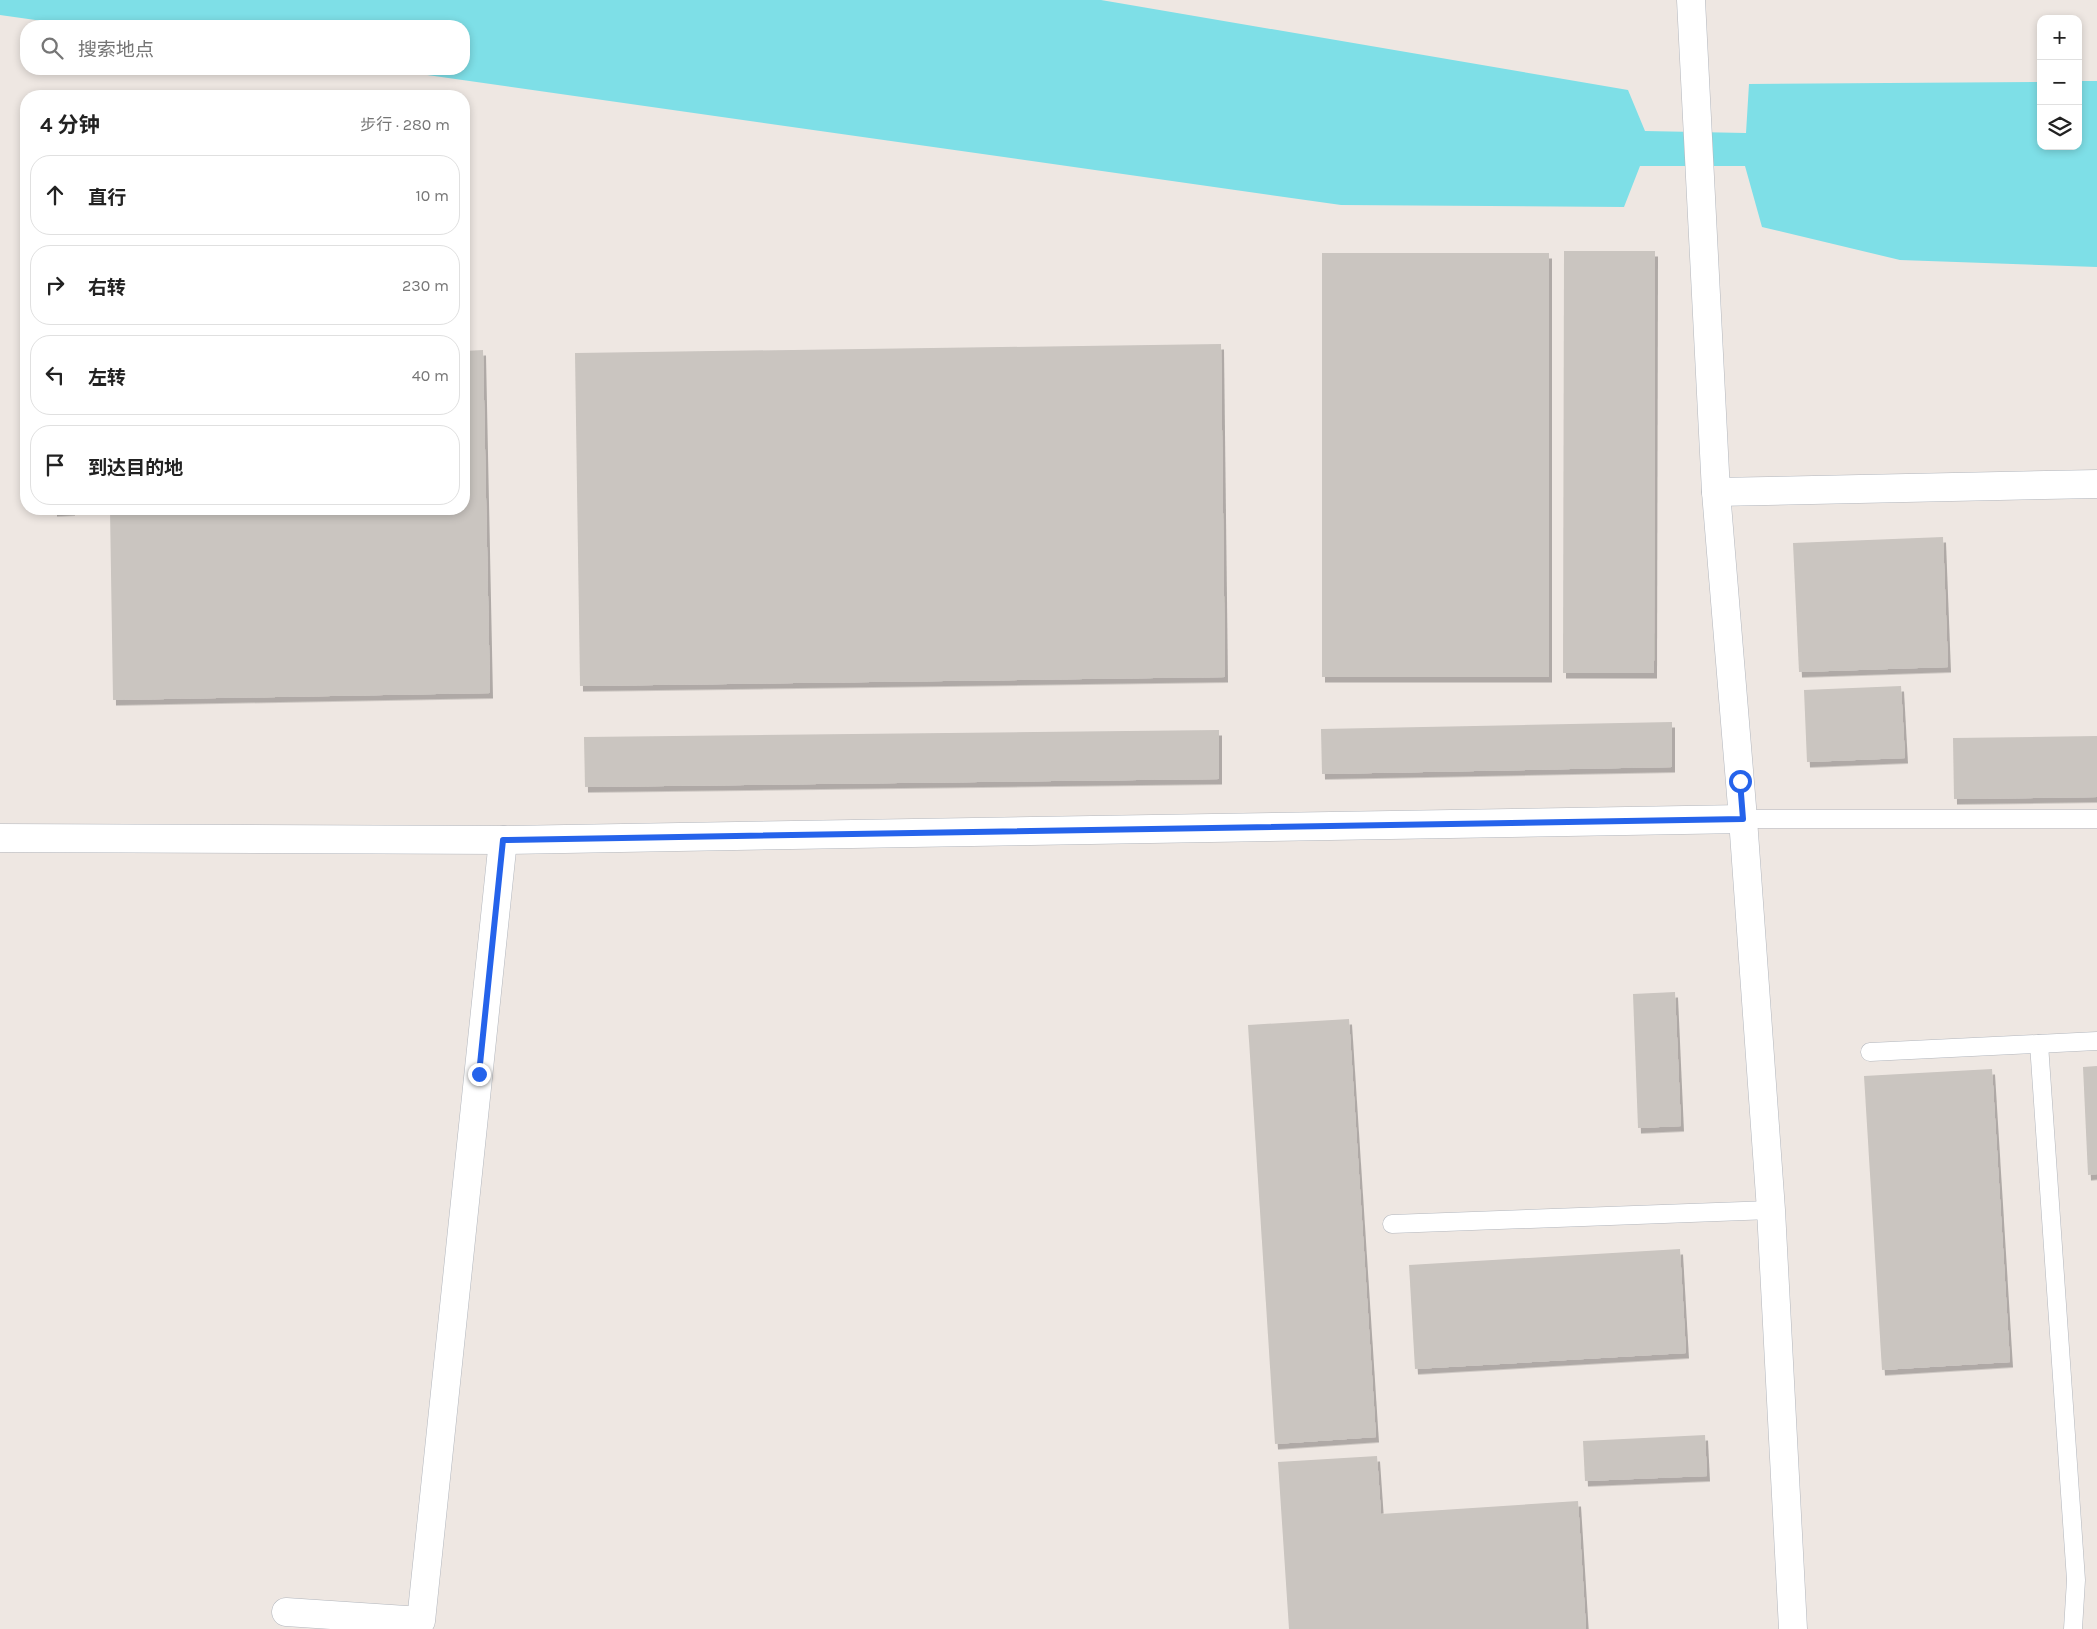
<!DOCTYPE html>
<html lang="zh">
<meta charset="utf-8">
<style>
:root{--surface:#fff;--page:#f2f2f2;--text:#222;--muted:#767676;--line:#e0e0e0}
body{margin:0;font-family:Karla,"Noto Sans SC",sans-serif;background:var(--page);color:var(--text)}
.controls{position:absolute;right:15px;top:15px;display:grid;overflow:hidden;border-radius:10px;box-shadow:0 2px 8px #0003}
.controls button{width:45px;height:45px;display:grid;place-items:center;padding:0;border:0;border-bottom:1px solid var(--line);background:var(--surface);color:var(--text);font:25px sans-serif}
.stop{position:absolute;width:15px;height:15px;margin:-11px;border:4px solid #2563eb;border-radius:50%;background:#fff}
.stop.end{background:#2563eb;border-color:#fff;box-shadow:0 1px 5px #0008}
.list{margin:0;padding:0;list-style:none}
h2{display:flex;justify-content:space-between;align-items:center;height:65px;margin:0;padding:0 20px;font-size:21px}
h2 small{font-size:16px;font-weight:400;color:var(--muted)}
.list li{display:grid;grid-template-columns:32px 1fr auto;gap:15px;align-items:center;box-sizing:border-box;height:80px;margin:0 10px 10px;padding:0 10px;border:1px solid var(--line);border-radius:20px}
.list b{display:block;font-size:19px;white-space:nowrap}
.list em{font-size:16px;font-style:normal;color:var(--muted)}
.icon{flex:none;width:28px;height:28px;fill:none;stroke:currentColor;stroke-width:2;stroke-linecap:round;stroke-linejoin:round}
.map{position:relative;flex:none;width:2097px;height:1629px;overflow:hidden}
.search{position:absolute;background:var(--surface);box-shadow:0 2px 8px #0003;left:20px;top:20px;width:450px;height:55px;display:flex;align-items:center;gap:12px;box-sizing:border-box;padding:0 18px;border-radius:20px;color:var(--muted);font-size:19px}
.panel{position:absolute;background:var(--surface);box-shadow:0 2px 8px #0003;left:20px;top:90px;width:450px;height:425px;border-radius:20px}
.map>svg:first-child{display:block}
.water{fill:#7edfe7}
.building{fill:#cac5c0;filter:url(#shadow)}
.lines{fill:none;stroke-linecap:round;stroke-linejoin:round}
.service-casing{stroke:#b2b6bd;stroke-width:19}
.minor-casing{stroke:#b2b6bd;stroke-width:29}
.tertiary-casing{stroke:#b2b6bd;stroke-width:29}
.service{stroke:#fff;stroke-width:18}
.minor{stroke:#fff;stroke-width:28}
.tertiary{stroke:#fff;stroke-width:28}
.route{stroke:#2563eb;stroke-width:6}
</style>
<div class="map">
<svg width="2097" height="1629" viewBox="0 0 2097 1629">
<defs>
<filter id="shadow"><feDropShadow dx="3" dy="5.5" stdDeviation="0" flood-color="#0004"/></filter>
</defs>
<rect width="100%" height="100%" fill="#eee7e2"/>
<polygon class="water" points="0,0 1101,0 1628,90 1645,131 1746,133 1749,84 2041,82 2041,146 2078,146 2078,81 2097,81 2097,267 1900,260 1762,227 1745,166 1640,166 1624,207 1341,205 385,69 464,69 464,26 78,26 0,15"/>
<g class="building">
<polygon points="1564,251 1655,251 1654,673 1563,673"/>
<rect x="1322" y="253" width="227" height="424"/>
<polygon points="1221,344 1225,677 580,686 575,353"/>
<polygon points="483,350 490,693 113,700 110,509 464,509 464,351"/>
<polygon points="54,509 72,509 72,510 54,511"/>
<polygon points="1943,537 1948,667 1799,672 1793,543"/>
<polygon points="1901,686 1905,758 1807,762 1804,690"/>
<polygon points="1672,722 1672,767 1322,774 1321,729"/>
<polygon points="1219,730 1219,779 585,787 584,737"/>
<polygon points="2097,736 2097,797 1954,799 1953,738"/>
<polygon points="1675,992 1681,1126 1638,1128 1633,994"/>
<polygon points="1349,1019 1376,1437 1275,1444 1248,1025"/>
<polygon points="2097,1066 2097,1174 2088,1175 2083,1067"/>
<polygon points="1992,1069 2010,1362 1882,1370 1864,1076"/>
<polygon points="1680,1249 1686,1353 1415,1369 1409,1265"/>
<polygon points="1705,1435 1707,1476 1585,1481 1583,1441"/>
<polygon points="1377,1456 1381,1514 1578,1501 1586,1629 1289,1629 1278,1462"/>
</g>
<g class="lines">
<defs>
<g id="service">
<polyline points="1743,819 2097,819"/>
<polyline points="2039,1044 2076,1580 2073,1629"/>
<polyline points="1870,1052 2097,1041"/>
<polyline points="1392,1224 1771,1210"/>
</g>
<g id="minor">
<polyline points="0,838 503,840 1743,819"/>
<polyline points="286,1612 421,1621 503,840"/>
</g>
<g id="tertiary">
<polyline points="1691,0 1716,492 1743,819 1771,1210 1793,1629"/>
<polyline points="1716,492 2097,484"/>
</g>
</defs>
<use href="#service" class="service-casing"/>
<use href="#minor" class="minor-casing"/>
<use href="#tertiary" class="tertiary-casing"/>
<use href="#service" class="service"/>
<use href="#minor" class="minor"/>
<use href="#tertiary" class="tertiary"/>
</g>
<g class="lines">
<polyline class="route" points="479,1074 503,840 1743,819 1740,781"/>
</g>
</svg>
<div class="controls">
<button>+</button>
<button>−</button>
<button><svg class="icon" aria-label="layers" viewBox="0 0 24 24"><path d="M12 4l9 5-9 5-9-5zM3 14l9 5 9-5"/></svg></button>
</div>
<div class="stop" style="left:1740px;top:781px"></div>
<div class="stop end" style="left:479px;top:1074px"></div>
<div class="search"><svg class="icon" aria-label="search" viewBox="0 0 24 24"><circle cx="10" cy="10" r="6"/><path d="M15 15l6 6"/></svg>搜索地点</div>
<section class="panel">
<h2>4 分钟<small>步行 · 280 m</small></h2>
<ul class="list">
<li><svg class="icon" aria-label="ahead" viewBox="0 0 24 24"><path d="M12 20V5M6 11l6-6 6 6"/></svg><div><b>直行</b></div><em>10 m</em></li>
<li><svg class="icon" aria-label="right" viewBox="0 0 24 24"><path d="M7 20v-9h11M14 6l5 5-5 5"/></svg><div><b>右转</b></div><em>230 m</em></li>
<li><svg class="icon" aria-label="left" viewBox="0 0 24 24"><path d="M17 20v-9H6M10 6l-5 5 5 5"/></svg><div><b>左转</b></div><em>40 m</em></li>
<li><svg class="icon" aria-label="arrive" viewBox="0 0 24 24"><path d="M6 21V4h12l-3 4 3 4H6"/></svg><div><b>到达目的地</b></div></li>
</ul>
</section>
</div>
